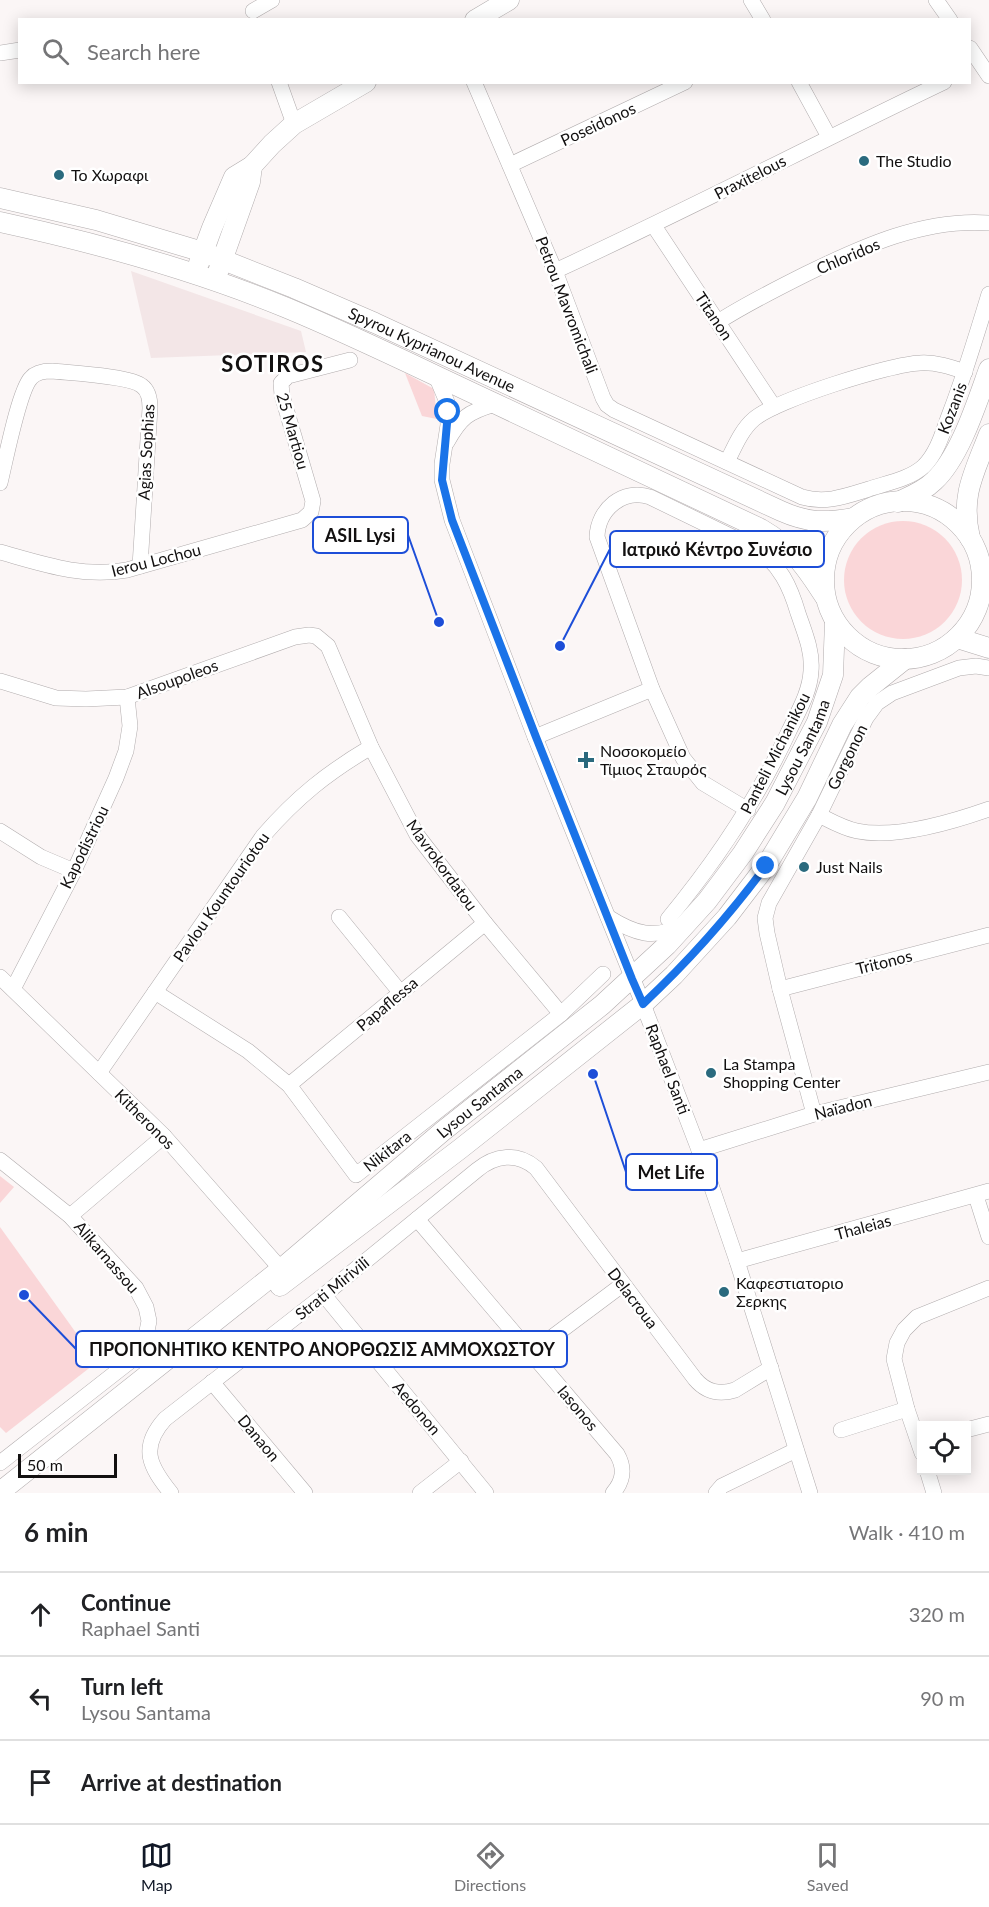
<!DOCTYPE html>
<meta charset="utf-8">
<style>
:root{--surface:#fff;--page:#f2f2f2;--text:#202124;--muted:#757577;--line:#e0e0e0;--accent:#111827}
body{margin:0;font-family:Lato,sans-serif;background:var(--page);color:var(--text)}
.controls{position:absolute;right:18px;bottom:18px;display:grid;overflow:hidden;border-radius:0px;box-shadow:0 3px 15px #0003}
.controls button{width:54px;height:54px;display:grid;place-items:center;padding:0;border:0;border-bottom:2px solid var(--line);background:var(--surface);color:var(--text);font:30px sans-serif}
.scale{position:absolute;left:18px;bottom:15px;width:99px;box-sizing:border-box;padding-left:6px;border:3px solid #121010;border-top:0;font-size:16px;line-height:21px;white-space:nowrap;color:#121010;-webkit-text-stroke:4px #fff;paint-order:stroke}
.stop{position:absolute;width:18px;height:18px;margin:-14px;border:4px solid #1a73e8;border-radius:50%;background:#fff}
.stop.end{background:#1a73e8;border-color:#fff;box-shadow:0 2px 6px #0008}
.list{margin:0;padding:0;list-style:none}
h2{display:flex;justify-content:space-between;align-items:center;height:78px;margin:0;padding:0 24px;font-size:26px}
h2 small{font-size:20px;font-weight:400;color:var(--muted)}
.list li{display:grid;grid-template-columns:39px 1fr auto;gap:18px;align-items:center;box-sizing:border-box;height:84px;padding:0 24px;border-top:2px solid var(--line)}
.list b{display:block;font-size:22px;white-space:nowrap}
.list p{margin:0;font-size:20px;white-space:nowrap;color:var(--muted)}
.list em{font-size:20px;font-style:normal;color:var(--muted)}
.icon{flex:none;width:33px;height:33px;fill:none;stroke:currentColor;stroke-width:2;stroke-linecap:round;stroke-linejoin:round}
.map{position:relative;flex:none;width:989px;height:1493px;overflow:hidden}
.search{position:absolute;background:var(--surface);box-shadow:0 3px 15px #0003;left:18px;right:18px;top:18px;height:66px;display:flex;align-items:center;gap:15px;box-sizing:border-box;padding:0 21px;border-radius:0px;color:var(--muted);font-size:22px}
.sheet{height:330px;background:var(--surface)}
nav{display:flex;justify-content:space-around;align-items:center;box-sizing:border-box;height:84px;border-top:2px solid var(--line);background:var(--surface);font-size:16px;color:var(--muted)}
nav a{display:grid;justify-items:center;gap:3px}
nav .on{color:var(--accent)}
.map>svg:first-child{display:block}
.built{fill:#f3e6e7}
.green{fill:#fad6d8}
.lines{fill:none;stroke-linecap:round;stroke-linejoin:round}
.minor-casing{stroke:#b1acad;stroke-width:16}
.major-casing{stroke:#b1acad;stroke-width:21}
.minor{stroke:#fff;stroke-width:15}
.major{stroke:#fff;stroke-width:20}
.route{stroke:#1a73e8;stroke-width:8}
.poi-dot{fill:#2a6a7e;stroke:#fff;stroke-width:2}
.labels{text-anchor:middle;stroke-width:5;stroke-linejoin:round;paint-order:stroke}
.street-label{font-size:16px;fill:#121010;stroke:#fff}
.poi-label{font-size:16px;fill:#121010;stroke:#fff;text-anchor:start}
.district-label{font-size:22px;font-weight:bold;letter-spacing:1.5px;fill:#121010;stroke:#fff}
.leader{fill:none;stroke:#1d4ed8;stroke-width:2}
.callout-dot{fill:#1d4ed8;stroke:#fff;stroke-width:2}
.callout{fill:#fff;stroke:#1d4ed8;stroke-width:2}
.callout-label{font-size:18px;text-anchor:middle;font-weight:bold;fill:#121010}
</style>
<div class="map">
<svg width="989" height="1493" viewBox="0 0 989 1493">
<rect width="100%" height="100%" fill="#fbf6f6"/>
<polygon class="built" points="131,271 301,331 306,352 151,358"/>
<g class="green">
<polygon points="405,373 434,389 437,419 422,416"/>
<circle cx="903" cy="580" r="59"/>
<polygon points="0,1176 14,1187 0,1203"/>
<polygon points="0,1227 97,1362 6,1433 0,1427"/>
</g>
<g class="lines">
<defs>
<g id="minor">
<polyline points="751,0 763,20"/>
<polyline points="936,0 950,20"/>
<polyline points="253,11 272,0"/>
<polyline points="970,48 989,76"/>
<polyline points="0,53 20,50"/>
<polyline points="279,82 294,124"/>
<path d="M 474,82 L 555,271 L 603,398 L 607,405 L 614,410 L 802,497 C 826,504 846,496 869,489 C 887,483 910,479 924,466 C 938,452 943,431 950,413 C 965,374 977,334 989,294"/>
<polyline points="799,82 829,137"/>
<polyline points="510,165 685,82"/>
<polyline points="654,226 774,407"/>
<path d="M 555,271 C 686,211 814,144 944,82"/>
<path d="M 718,322 C 746,304 776,289 806,274 C 863,246 925,218 989,223"/>
<polyline points="436,376 447,402 448,425 442,464 442,480 452,520 535,737 643,1004 699,1150 737,1261 810,1493"/>
<path d="M 447,442 C 461,417 468,412 495,404"/>
<path d="M 727,462 C 734,448 741,430 754,419 C 776,400 890,364 920,363 C 936,362 951,367 965,372"/>
<path d="M 0,483 C 5,463 19,390 31,378 C 36,372 44,371 52,371 C 70,373 131,376 142,386 C 149,391 150,400 150,408 L 140,566"/>
<path d="M 0,552 C 43,564 82,578 127,570 L 302,520 L 311,512 L 313,501 L 282,395 L 281,383 L 288,376 L 350,360"/>
<polyline points="0,681 56,698 86,699 127,697 295,637 309,635 316,636 328,646 371,747 417,835 485,923 561,1014"/>
<polyline points="535,737 652,689"/>
<path d="M 819,815 C 831,821 843,828 857,831 C 896,839 952,822 989,809"/>
<polyline points="0,831 41,857 74,871"/>
<polyline points="339,917 400,992"/>
<path d="M 608,917 C 635,934 654,940 683,925"/>
<path d="M 668,919 C 716,861 757,800 789,731 C 798,712 810,692 811,671 C 813,651 804,631 798,613 C 790,586 780,565 757,549 L 650,497 C 623,488 598,509 597,537 L 652,689 L 683,758 L 703,783 L 748,810"/>
<polyline points="0,977 164,1136 288,1277"/>
<polyline points="13,989 74,871 116,778 126,751 130,726 127,697"/>
<polyline points="780,989 989,935"/>
<polyline points="155,992 248,1051 289,1085 356,1175 561,1014 603,974"/>
<path d="M 99,1073 L 263,836 C 297,797 327,773 371,747"/>
<polyline points="289,1085 485,923"/>
<polyline points="814,1114 780,989 767,933 765,918 769,903 819,815 866,718 877,703 892,693 959,668 976,666 989,668"/>
<polyline points="699,1150 814,1114 989,1072"/>
<polyline points="0,1160 70,1216 136,1288 146,1307 149,1321 145,1341 133,1359 0,1463"/>
<polyline points="976,1196 989,1237"/>
<polyline points="70,1216 164,1136"/>
<path d="M 417,1219 L 617,1454 C 625,1468 624,1480 613,1493"/>
<polyline points="737,1261 989,1191"/>
<polyline points="324,1295 486,1493"/>
<polyline points="531,1353 622,1285"/>
<polyline points="212,1382 305,1493"/>
<polyline points="841,1430 907,1409"/>
<polyline points="966,1430 989,1424"/>
<polyline points="922,1453 907,1409 894,1359 897,1343 904,1330 917,1317 989,1288"/>
<polyline points="927,1470 934,1493"/>
<path d="M 171,1493 C 150,1467 139,1448 165,1419 L 324,1295 L 477,1170 C 495,1155 517,1152 536,1168 L 695,1379 C 706,1392 719,1395 735,1390 L 771,1368"/>
<polyline points="420,1493 461,1461"/>
<polyline points="716,1493 722,1486 796,1450"/>
</g>
<g id="major">
<polyline points="475,20 509,0"/>
<path id="s1" d="M 0,198 L 96,220 L 203,252 L 294,288 L 375,323 L 781,511 C 808,523 825,523 853,518"/>
<path d="M 0,222 C 97,243 195,270 287,308 C 357,337 425,371 494,403 C 583,445 672,487 761,529 C 792,547 806,567 825,597"/>
<polyline points="199,263 212,228 234,177 252,166 272,144 294,124 366,82"/>
<polyline points="218,272 250,182 252,166"/>
<circle cx="903" cy="580" r="79"/>
<path d="M 898,502 C 911,496 924,491 934,481 C 960,457 977,402 989,369"/>
<path d="M 970,538 C 960,496 974,473 989,434"/>
<polyline points="957,638 989,648"/>
<polyline points="280,1286 460,1149 643,1004 674,975 727,917 766,866 807,798 842,725 860,697 870,687 905,659"/>
<path id="s2" d="M 0,1492 L 281,1269 L 443,1131 L 602,1005 L 667,945 L 707,901 L 743,853 L 775,803 L 817,722 L 833,675 L 835,622"/>
</g>
</defs>
<use href="#minor" class="minor-casing"/>
<use href="#major" class="major-casing"/>
<use href="#minor" class="minor"/>
<use href="#major" class="major"/>
</g>
<g class="lines">
<path class="route" d="M 448,412 L 442,480 L 452,520 L 536,737 L 632,979 L 643,1004 C 689,961 729,916 766,866"/>
</g>
<g class="poi-dot">
<circle cx="864" cy="161" r="6"/>
<circle cx="59" cy="175" r="6"/>
<path d="M583 751h6v6h6v6h-6v6h-6v-6h-6v-6h6z"/>
<circle cx="804" cy="867" r="6"/>
<circle cx="711" cy="1073" r="6"/>
<circle cx="724" cy="1292" r="6"/>
</g>
<g class="labels">
<g class="street-label">
<text transform="translate(598 124) rotate(-25)" y="6">Poseidonos</text>
<text transform="translate(750 177) rotate(-27)" y="6">Praxitelous</text>
<text transform="translate(848 256) rotate(-23)" y="6">Chloridos</text>
<text transform="translate(567 305) rotate(69)" y="6">Petrou Mavromichali</text>
<text transform="translate(714 316) rotate(56)" y="6">Titanon</text>
<text dy="6" stroke="none"><textPath href="#s1" startOffset="459">Spyrou Kyprianou Avenue</textPath></text>
<text transform="translate(952 408) rotate(-69)" y="6">Kozanis</text>
<text transform="translate(293 431) rotate(74)" y="6">25 Martiou</text>
<text transform="translate(146 452) rotate(-87)" y="6">Agias Sophias</text>
<text transform="translate(156 560) rotate(-14)" y="6">Ierou Lochou</text>
<text transform="translate(177 679) rotate(-20)" y="6">Alsoupoleos</text>
<text dy="6" stroke="none"><textPath href="#s2" startOffset="1104">Lysou Santama</textPath></text>
<text transform="translate(775 753) rotate(-63)" y="6">Panteli Michanikou</text>
<text transform="translate(847 757) rotate(-64)" y="6">Gorgonon</text>
<text transform="translate(84 847) rotate(-64)" y="6">Kapodistriou</text>
<text transform="translate(442 865) rotate(54)" y="6">Mavrokordatou</text>
<text transform="translate(221 897) rotate(-55)" y="6">Pavlou Kountouriotou</text>
<text transform="translate(884 962) rotate(-14)" y="6">Tritonos</text>
<text transform="translate(387 1004) rotate(-40)" y="6">Papaflessa</text>
<text transform="translate(668 1069) rotate(69)" y="6">Raphael Santi</text>
<text dy="6" stroke="none"><textPath href="#s2" startOffset="618">Lysou Santama</textPath></text>
<text transform="translate(843 1107) rotate(-14)" y="6">Naïadon</text>
<text transform="translate(145 1119) rotate(45)" y="6">Kitheronos</text>
<text transform="translate(387 1151) rotate(-38)" y="6">Nikitara</text>
<text transform="translate(863 1227) rotate(-15)" y="6">Thaleias</text>
<text transform="translate(107 1257) rotate(49)" y="6">Alikarnassou</text>
<text transform="translate(332 1288) rotate(-39)" y="6">Strati Mirivili</text>
<text transform="translate(633 1298) rotate(53)" y="6">Delacroua</text>
<text transform="translate(417 1408) rotate(50)" y="6">Aedonon</text>
<text transform="translate(578 1408) rotate(50)" y="6">Iasonos</text>
<text transform="translate(259 1438) rotate(50)" y="6">Danaon</text>
</g>
<g class="poi-label">
<text x="876" y="167">The Studio</text>
<text x="71" y="181">Το Χωραφι</text>
<text x="600" y="757">Νοσοκομείο<tspan x="600" dy="18">Τίμιος Σταυρός</tspan></text>
<text x="816" y="873">Just Nails</text>
<text x="723" y="1070">La Stampa<tspan x="723" dy="18">Shopping Center</tspan></text>
<text x="736" y="1289">Καφεστιατοριο<tspan x="736" dy="18">Σερκης</tspan></text>
</g>
<g class="district-label">
<text x="273" y="372">SOTIROS</text>
</g>
</g>
<path class="leader" d="M439 622L408 535M560 646L610 549M593 1074L626 1172M24 1295L76 1349"/>
<g class="callout-dot">
<circle cx="439" cy="622" r="6"/>
<circle cx="560" cy="646" r="6"/>
<circle cx="593" cy="1074" r="6"/>
<circle cx="24" cy="1295" r="6"/>
</g>
<g class="callout">
<rect x="313" y="517" width="95" height="36" rx="6"/>
<rect x="610" y="531" width="214" height="36" rx="6"/>
<rect x="626" y="1154" width="91" height="36" rx="6"/>
<rect x="76" y="1331" width="491" height="36" rx="6"/>
</g>
<g class="callout-label">
<text x="360" y="542">ASIL Lysi</text>
<text x="717" y="556">Ιατρικό Κέντρο Συνέσιο</text>
<text x="671" y="1179">Met Life</text>
<text x="322" y="1356">ΠΡΟΠΟΝΗΤΙΚΟ ΚΕΝΤΡΟ ΑΝΟΡΘΩΣΙΣ ΑΜΜΟΧΩΣΤΟΥ</text>
</g>
</svg>
<div class="controls">
<button><svg class="icon" aria-label="locate" viewBox="0 0 24 24"><circle cx="12" cy="12" r="6"/><path d="M12 2v4M12 18v4M2 12h4M18 12h4"/></svg></button>
</div>
<div class="scale">50 m</div>
<div class="stop" style="left:448px;top:412px"></div>
<div class="stop end" style="left:766px;top:866px"></div>
<div class="search"><svg class="icon" aria-label="search" viewBox="0 0 24 24"><circle cx="10" cy="10" r="6"/><path d="M15 15l6 6"/></svg>Search here</div>
</div>
<section class="sheet">
<h2>6 min<small>Walk · 410 m</small></h2>
<ul class="list">
<li><svg class="icon" aria-label="ahead" viewBox="0 0 24 24"><path d="M12 20V5M6 11l6-6 6 6"/></svg><div><b>Continue</b><p>Raphael Santi</p></div><em>320 m</em></li>
<li><svg class="icon" aria-label="left" viewBox="0 0 24 24"><path d="M17 20v-9H6M10 6l-5 5 5 5"/></svg><div><b>Turn left</b><p>Lysou Santama</p></div><em>90 m</em></li>
<li><svg class="icon" aria-label="arrive" viewBox="0 0 24 24"><path d="M6 21V4h12l-3 4 3 4H6"/></svg><div><b>Arrive at destination</b></div></li>
</ul>
</section>
<nav>
<a class="on"><svg class="icon" aria-label="map" viewBox="0 0 24 24"><path d="M3 6l6-2 6 2 6-2v14l-6 2-6-2-6 2zM9 4v14M15 6v14"/></svg>Map</a>
<a><svg class="icon" aria-label="directions" viewBox="0 0 24 24"><path d="M12 3l9 9-9 9-9-9zM9 14v-3h6M13 9l2 2-2 2"/></svg>Directions</a>
<a><svg class="icon" aria-label="saved" viewBox="0 0 24 24"><path d="M7 4h10v16l-5-4-5 4z"/></svg>Saved</a>
</nav>
